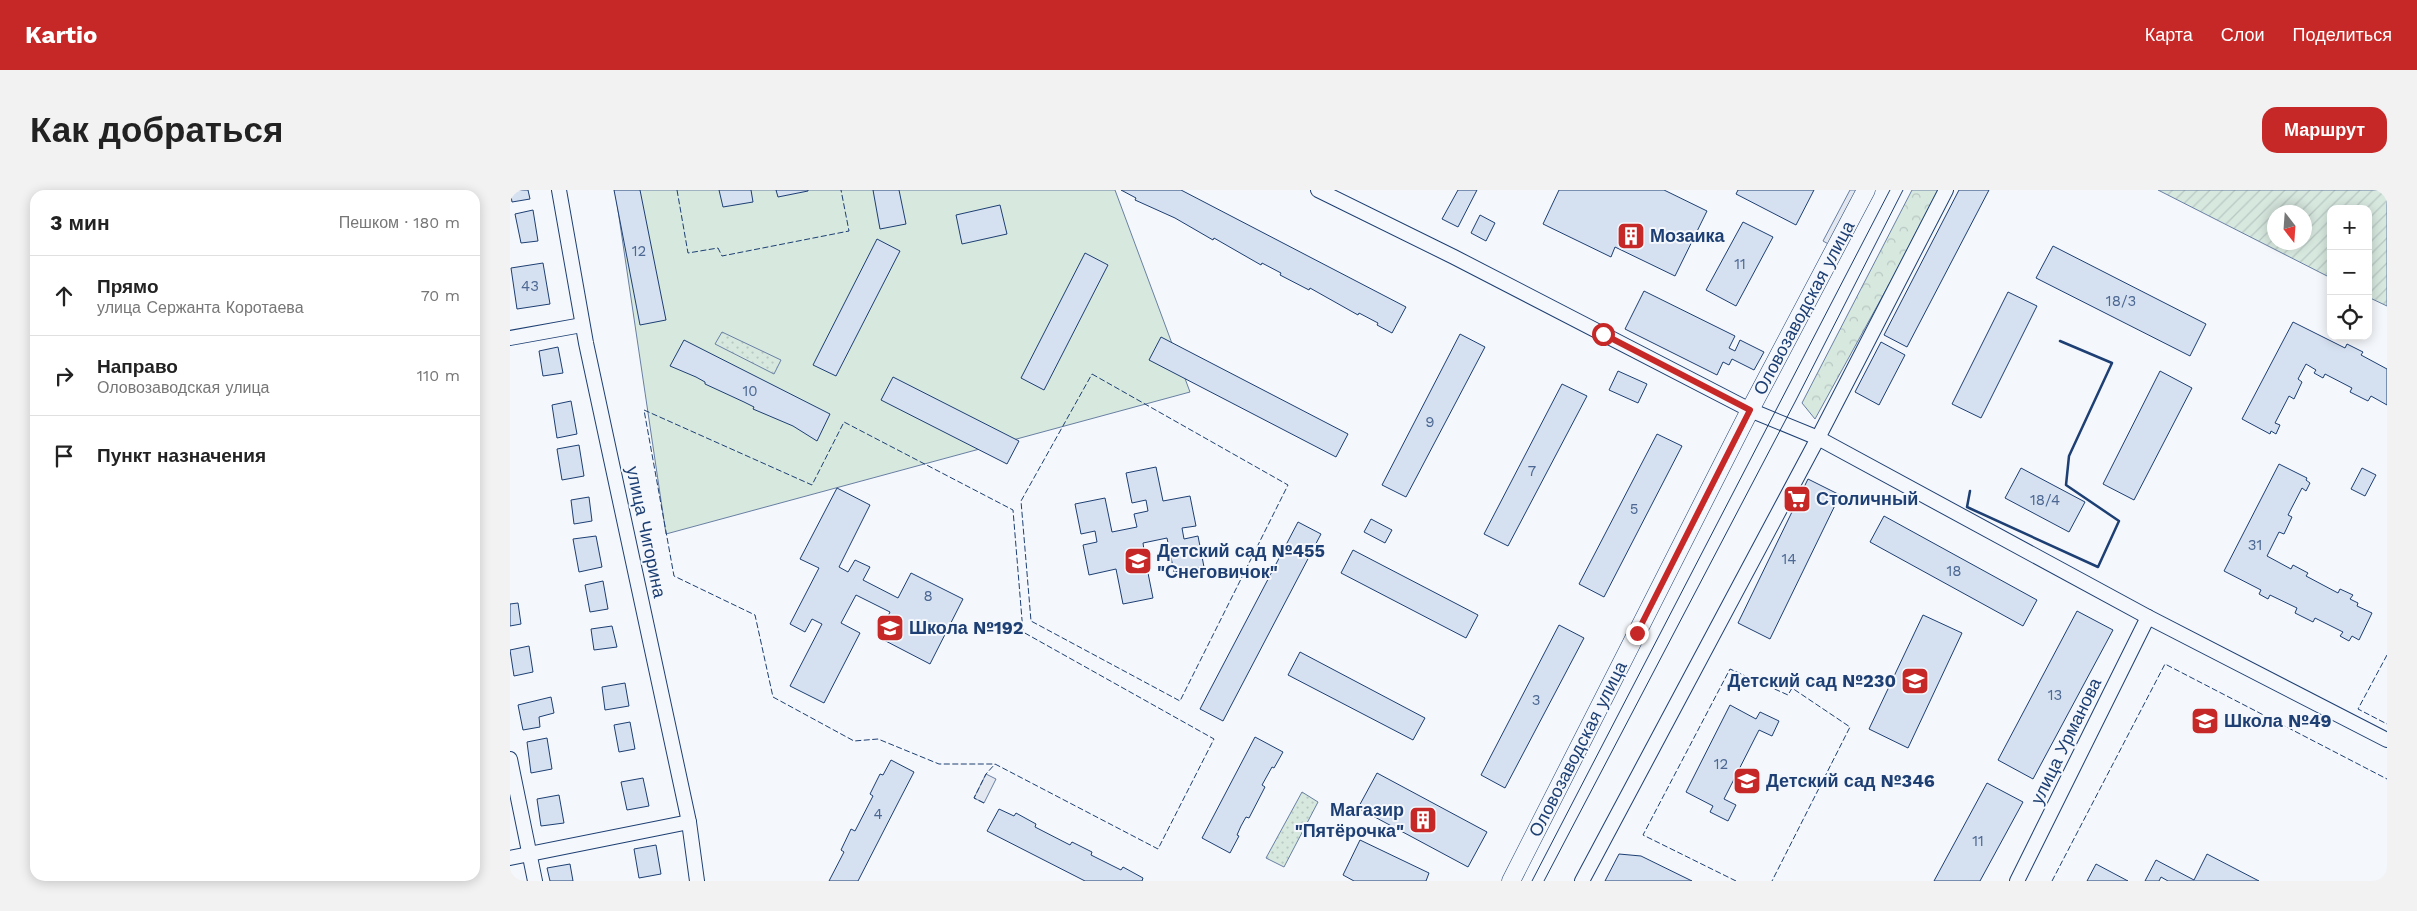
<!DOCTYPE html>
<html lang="ru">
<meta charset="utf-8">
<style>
:root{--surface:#fff;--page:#f2f2f2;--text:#222;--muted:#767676;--line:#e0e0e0;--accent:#c62828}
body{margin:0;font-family:"Work Sans",sans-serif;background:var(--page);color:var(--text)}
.controls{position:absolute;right:15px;top:15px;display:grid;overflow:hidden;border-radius:10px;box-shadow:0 2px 12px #0003}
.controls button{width:45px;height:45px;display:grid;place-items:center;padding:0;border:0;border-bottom:1px solid var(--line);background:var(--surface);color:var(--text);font:25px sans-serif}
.compass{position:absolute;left:1757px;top:15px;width:45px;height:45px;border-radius:50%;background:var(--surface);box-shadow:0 2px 12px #0003;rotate:163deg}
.stop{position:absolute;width:15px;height:15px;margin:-11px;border:4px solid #c62828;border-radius:50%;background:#fff}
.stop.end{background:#c62828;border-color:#fff;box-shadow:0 1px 5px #0008}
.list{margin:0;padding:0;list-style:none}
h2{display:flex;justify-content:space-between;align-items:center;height:65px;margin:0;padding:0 20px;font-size:21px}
h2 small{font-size:16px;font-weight:400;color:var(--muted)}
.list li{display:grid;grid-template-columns:32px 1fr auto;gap:15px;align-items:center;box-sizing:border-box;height:80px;padding:0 20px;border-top:1px solid var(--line)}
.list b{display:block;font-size:19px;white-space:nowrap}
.list p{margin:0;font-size:16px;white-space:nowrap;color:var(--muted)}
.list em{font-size:16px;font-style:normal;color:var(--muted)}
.icon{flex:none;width:28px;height:28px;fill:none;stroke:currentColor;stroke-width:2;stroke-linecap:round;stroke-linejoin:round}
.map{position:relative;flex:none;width:1877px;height:691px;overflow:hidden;border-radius:15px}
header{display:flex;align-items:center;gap:30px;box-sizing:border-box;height:70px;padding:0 25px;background:var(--accent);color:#fff}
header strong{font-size:24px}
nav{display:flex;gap:28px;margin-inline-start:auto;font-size:18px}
.intro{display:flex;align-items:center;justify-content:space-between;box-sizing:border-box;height:120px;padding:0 30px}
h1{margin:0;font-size:35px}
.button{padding:12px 22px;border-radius:15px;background:var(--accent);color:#fff;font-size:18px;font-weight:700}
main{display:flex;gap:30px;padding:0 30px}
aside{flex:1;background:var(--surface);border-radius:15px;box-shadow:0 2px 12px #0003}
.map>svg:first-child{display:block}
.grass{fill:#d7e8df;stroke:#687fa3}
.forest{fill:url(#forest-crowns);stroke:#687fa3}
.park{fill:url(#park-dots);stroke:#687fa3}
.garden{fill:url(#garden-furrows);stroke:#687fa3;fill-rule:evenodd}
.parking{fill:#e3e8f0;stroke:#687fa3}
.building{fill:#d5e0f0;stroke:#1d3f73}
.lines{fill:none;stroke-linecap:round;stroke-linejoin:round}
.minor-casing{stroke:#1d3f73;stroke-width:16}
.tertiary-casing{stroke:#1d3f73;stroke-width:19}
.minor{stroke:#f4f7fb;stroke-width:14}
.tertiary{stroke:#f4f7fb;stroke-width:18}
.tram{stroke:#1d3f73;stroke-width:1}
.fence{stroke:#1d3f73;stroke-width:1;stroke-dasharray:6 2.5;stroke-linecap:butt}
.wall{stroke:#1d3f73;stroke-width:2.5}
.route{stroke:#c62828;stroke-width:6}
.labels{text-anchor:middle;stroke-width:4;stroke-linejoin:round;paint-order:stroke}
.number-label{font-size:15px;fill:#4b6792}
.poi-label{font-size:18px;font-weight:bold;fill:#1d3f73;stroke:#f4f7fb;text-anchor:start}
.street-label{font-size:18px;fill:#1d3f73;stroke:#f4f7fb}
</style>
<header>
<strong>Kartio</strong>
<nav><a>Карта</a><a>Слои</a><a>Поделиться</a></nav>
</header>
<div class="intro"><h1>Как добраться</h1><a class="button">Маршрут</a></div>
<main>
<aside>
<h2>3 мин<small>Пешком · 180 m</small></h2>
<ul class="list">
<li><svg class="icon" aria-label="ahead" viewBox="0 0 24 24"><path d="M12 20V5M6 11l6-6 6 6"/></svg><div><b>Прямо</b><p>улица Сержанта Коротаева</p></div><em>70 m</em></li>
<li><svg class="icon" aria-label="right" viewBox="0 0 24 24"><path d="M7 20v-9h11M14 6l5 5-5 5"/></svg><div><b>Направо</b><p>Оловозаводская улица</p></div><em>110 m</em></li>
<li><svg class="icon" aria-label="arrive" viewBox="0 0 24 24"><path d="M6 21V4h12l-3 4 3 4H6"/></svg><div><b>Пункт назначения</b></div></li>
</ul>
</aside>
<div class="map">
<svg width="1877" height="691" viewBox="0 0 1877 691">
<defs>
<pattern id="forest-crowns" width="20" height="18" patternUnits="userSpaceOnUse" patternTransform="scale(1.25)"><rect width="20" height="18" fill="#d7e8df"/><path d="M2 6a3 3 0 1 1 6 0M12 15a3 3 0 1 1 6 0" fill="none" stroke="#b8c8c3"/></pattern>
<pattern id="park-dots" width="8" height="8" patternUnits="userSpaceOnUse" patternTransform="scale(1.25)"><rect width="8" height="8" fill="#d7e8df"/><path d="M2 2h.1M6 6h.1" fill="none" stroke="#b8c8c3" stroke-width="1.8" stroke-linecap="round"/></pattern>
<pattern id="garden-furrows" width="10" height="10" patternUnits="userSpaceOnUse" patternTransform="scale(1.25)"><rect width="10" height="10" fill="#d7e8df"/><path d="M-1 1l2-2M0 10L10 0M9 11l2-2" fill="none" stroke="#b8c8c3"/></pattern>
</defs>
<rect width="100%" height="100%" fill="#f4f7fb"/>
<polygon class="grass" points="105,0 605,0 680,202 156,344"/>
<polygon class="forest" points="1402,0 1431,0 1305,229 1292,213"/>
<g class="park">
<polygon points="212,142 271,170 264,184 205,154"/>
<polygon points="792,602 808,612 774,677 756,668"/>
</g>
<path class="garden" d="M 1648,0 L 1877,0 L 1877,116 L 1858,107 L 1858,19 L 1821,19 L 1821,88 ZM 1764,22 L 1794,22 L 1794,52 L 1764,52 Z"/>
<g class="parking">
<polygon points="1340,0 1352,0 1322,56 1313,51"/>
<polygon points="476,584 486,589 474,613 464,608"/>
</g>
<g class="building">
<polygon points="0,0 18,0 20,9 2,12"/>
<polygon points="104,0 130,0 156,130 130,135"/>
<polygon points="209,0 241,0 243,12 213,17"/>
<polygon points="266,0 298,0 298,1 268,7"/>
<polygon points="363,0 389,0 396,34 370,39"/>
<polygon points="611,0 671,0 896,117 882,143 867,135 868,133 849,123 848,125 800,98 799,100 770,85 771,83 752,73 751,75 704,48 703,50 665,28 625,10 626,8"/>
<polygon points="948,0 967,0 948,37 932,29"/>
<polygon points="1049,0 1154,0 1197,21 1165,86 1105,57 1101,67 1033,34"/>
<polygon points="1228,0 1304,0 1286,35 1226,4"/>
<polygon points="1449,0 1479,0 1397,157 1374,145"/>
<polygon points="490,15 497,44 452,54 446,25"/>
<polygon points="23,20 28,51 11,53 5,24"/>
<polygon points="970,25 985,33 976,51 961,43"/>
<polygon points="1233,32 1263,47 1226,116 1196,100"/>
<polygon points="367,49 390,61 326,186 303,175"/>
<polygon points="1543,56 1696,134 1680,166 1526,88"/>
<polygon points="575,63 598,75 534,200 511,188"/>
<polygon points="33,73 40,114 7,119 1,78"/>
<polygon points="1134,101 1225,146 1219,158 1225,161 1230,150 1254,162 1244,180 1222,169 1219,175 1213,172 1207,185 1115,139"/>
<polygon points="1498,102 1527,116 1471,228 1442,214"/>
<polygon points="1783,132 1835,158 1837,154 1853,162 1851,165 1877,179 1877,215 1861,206 1858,211 1840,202 1842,198 1815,184 1813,188 1804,183 1806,180 1796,174 1788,189 1792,192 1784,209 1779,206 1765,233 1770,235 1766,244 1761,241 1760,244 1732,229"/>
<polygon points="950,144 975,157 896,307 872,295"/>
<polygon points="651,147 838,244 826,267 639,170"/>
<polygon points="174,150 320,224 307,251 283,236 243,219 244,217 234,212 195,194 195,192 186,187 160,176"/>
<polygon points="1371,152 1395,165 1369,215 1345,202"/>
<polygon points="48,157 53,183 33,186 29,161"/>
<polygon points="1108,181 1137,194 1128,213 1099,200"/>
<polygon points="1650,181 1682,198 1624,310 1593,294"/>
<polygon points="383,187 509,251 497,274 371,210"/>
<polygon points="1052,194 1077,206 998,356 974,344"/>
<polygon points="61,211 67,244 47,248 42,215"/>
<polygon points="1147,244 1172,256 1094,407 1069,394"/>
<polygon points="69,255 74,286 52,290 47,259"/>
<polygon points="1769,274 1797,288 1796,290 1800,293 1796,301 1792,298 1778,325 1782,327 1774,344 1769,342 1757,366 1781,379 1783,375 1798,383 1796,386 1828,403 1830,399 1843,405 1840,409 1848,413 1847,416 1862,423 1849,450 1842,446 1839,451 1830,446 1833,442 1805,428 1803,432 1785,423 1787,418 1760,405 1758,409 1749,404 1751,400 1714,381"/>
<polygon points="646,277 653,311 680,306 686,336 672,338 674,349 688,346 694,377 664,382 657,348 633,353 635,367 621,369 624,380 637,378 643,408 613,414 606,379 579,385 573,355 587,352 585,341 571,344 565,314 595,308 602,342 627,337 624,324 638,321 636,310 622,313 616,283"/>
<polygon points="1511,278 1575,312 1559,342 1495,308"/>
<polygon points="1852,278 1866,285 1855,306 1841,299"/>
<polygon points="1298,289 1330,305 1260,449 1228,433"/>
<polygon points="327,298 360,315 329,377 338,382 345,370 360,377 353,390 388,408 401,383 453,409 420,474 368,447 380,422 346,405 331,433 350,443 314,513 280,496 312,434 302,429 295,442 280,434 309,378 290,369"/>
<polygon points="79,307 82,331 64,334 61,310"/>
<polygon points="1374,326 1527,410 1513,436 1360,352"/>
<polygon points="861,329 882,340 875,353 854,342"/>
<polygon points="788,332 811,344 713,531 690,519"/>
<polygon points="86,346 92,377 69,382 63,349"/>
<polygon points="843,360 968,425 956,448 831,383"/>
<polygon points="93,391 98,419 80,422 75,395"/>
<polygon points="8,413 11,434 0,436 0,414"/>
<polygon points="1567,421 1603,440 1523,589 1488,570"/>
<polygon points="1413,425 1452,443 1398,558 1359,539"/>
<polygon points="1049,435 1074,448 995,598 971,585"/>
<polygon points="102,436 107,457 84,460 81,439"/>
<polygon points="19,456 23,482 4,486 0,460"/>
<polygon points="790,462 915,528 903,550 778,485"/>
<polygon points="115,493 119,516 95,520 92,497"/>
<polygon points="41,507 44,523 29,527 30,537 13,540 8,515"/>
<polygon points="1220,515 1246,529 1250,522 1269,531 1262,546 1249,540 1214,609 1226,615 1218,631 1200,622 1203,616 1176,602"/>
<polygon points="120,532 125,559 109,562 104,535"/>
<polygon points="745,547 773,562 764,578 762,577 752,595 755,597 739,628 736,627 731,636 727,645 729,646 720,663 692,648"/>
<polygon points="37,548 42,579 21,583 17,552"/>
<polygon points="381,570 404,582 390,609 348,691 319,691 334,662 331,660 341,639 345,641 363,606 360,604 370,584 373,585"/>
<polygon points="867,583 977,642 958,677 848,618"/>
<polygon points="133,588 139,616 117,620 111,592"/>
<polygon points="1477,593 1513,612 1470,691 1424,691"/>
<polygon points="49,605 54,633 31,636 27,609"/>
<polygon points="489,619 504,626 506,623 526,634 525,637 560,655 562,652 582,662 581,665 611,680 613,677 633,688 632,691 575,691 477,641"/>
<polygon points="850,650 919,683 916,691 844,691 833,685"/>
<polygon points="146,655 151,684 129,688 124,659"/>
<polygon points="1109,664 1131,666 1182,691 1095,691"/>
<polygon points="1697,664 1749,691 1658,691 1651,687 1649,691 1635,691 1646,670 1684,690"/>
<polygon points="60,674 63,691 40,691 37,678"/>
<polygon points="1586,674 1618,691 1577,691"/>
</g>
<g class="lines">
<defs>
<g id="minor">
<polyline points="49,0 76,153 179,632 187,691"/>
<polyline points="808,0 944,67 1240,220 1308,248 1638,427 1877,550"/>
<polyline points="0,148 72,135"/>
<polyline points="0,569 25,691"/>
<polyline points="0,668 179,632"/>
<polyline points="1072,691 1308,248 1436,0"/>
<polyline points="1507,691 1638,427"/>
</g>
<polyline id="tertiary" points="1001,691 1240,220 1356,0"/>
</defs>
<use href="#minor" class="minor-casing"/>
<use href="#tertiary" class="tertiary-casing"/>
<use href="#minor" class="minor"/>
<use href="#tertiary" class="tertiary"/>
<g class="tram">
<polyline points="1022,691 1380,0"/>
<polyline points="1034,691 1285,212 1393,0"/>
</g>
<g class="fence">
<polyline points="167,0 178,63 208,58 212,66 339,41 331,0"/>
<polygon points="582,184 778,295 670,511 521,431 511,311"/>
<polygon points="134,220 302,295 334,232 503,320 513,442 704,549 648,659 485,574 429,574 368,549 344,551 263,507 245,425 164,386"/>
<polyline points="1877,465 1848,519 1877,534"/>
<polyline points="474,613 464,608 476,584 485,574"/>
<polyline points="1226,691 1133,645 1220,479 1278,505 1282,498 1340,537 1262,691"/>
<polyline points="1542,691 1655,474 1877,589"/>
<polyline points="1876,691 1877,689"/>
</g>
<polyline class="wall" points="1460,301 1457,317 1588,377 1609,331 1556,295 1559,266 1602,173 1550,151"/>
</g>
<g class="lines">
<polyline class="route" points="1093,144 1240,220 1127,443"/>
</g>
<defs>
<symbol id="building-square" viewBox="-11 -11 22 22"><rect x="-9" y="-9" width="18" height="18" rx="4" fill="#c62828" stroke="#f4f7fb"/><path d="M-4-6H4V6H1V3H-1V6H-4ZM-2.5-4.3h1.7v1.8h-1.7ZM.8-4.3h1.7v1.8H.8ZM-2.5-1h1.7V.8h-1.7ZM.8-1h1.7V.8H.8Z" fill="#fff"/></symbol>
<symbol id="supermarket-square" viewBox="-11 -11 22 22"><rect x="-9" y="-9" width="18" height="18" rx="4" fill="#c62828" stroke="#f4f7fb"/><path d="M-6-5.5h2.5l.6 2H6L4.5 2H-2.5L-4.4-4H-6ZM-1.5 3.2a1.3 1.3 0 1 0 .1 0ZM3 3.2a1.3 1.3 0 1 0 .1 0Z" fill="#fff"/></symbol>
<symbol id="school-square" viewBox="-11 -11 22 22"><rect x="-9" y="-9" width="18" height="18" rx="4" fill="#c62828" stroke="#f4f7fb"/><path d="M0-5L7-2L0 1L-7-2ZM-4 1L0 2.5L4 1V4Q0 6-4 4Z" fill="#fff"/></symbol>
</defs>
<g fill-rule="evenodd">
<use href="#building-square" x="1105" y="30" width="32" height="32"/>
<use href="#supermarket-square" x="1271" y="293" width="32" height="32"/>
<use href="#school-square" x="612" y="355" width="32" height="32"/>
<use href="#school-square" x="364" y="422" width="32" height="32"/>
<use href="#school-square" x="1389" y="475" width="32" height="32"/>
<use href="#school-square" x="1679" y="515" width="32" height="32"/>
<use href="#school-square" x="1221" y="575" width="32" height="32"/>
<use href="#building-square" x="897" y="614" width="32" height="32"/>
</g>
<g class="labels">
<g class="number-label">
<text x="129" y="66">12</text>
<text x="1230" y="79">11</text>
<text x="20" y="101">43</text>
<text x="1611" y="116">18/3</text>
<text x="240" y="206">10</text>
<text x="920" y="237">9</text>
<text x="1022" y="286">7</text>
<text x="1535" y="315">18/4</text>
<text x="1124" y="324">5</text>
<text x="1745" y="360">31</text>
<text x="1279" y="374">14</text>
<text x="1444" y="386">18</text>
<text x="418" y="411">8</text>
<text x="1545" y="510">13</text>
<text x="1026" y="515">3</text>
<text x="1211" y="579">12</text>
<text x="368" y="629">4</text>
<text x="1468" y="656">11</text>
</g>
<g class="poi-label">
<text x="1140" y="52">Мозаика</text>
<text x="1306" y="315">Столичный</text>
<text x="647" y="367">Детский сад №455<tspan x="647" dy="21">"Снеговичок"</tspan></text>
<text x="399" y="444">Школа №192</text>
<text x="1386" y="497" text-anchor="end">Детский сад №230</text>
<text x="1714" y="537">Школа №49</text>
<text x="1256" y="597">Детский сад №346</text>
<text x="894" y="626" text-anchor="end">Магазир<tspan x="894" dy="21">"Пятёрочка"</tspan></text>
</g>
<g class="street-label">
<text transform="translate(1294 118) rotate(-62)" y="6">Оловозаводская улица</text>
<text transform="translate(136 342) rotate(78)" y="6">улица Чигорина</text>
<text transform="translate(1556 551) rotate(-64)" y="6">улица Урманова</text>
<text transform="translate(1068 559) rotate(-63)" y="6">Оловозаводская улица</text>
</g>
</g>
</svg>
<div class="controls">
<button>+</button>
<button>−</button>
<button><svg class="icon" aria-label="locate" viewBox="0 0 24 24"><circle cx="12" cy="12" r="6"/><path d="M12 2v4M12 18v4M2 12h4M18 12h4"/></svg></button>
</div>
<svg class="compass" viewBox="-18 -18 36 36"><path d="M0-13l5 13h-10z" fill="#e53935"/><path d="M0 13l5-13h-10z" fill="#767676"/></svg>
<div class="stop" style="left:1093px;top:144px"></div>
<div class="stop end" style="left:1127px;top:443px"></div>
</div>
</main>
